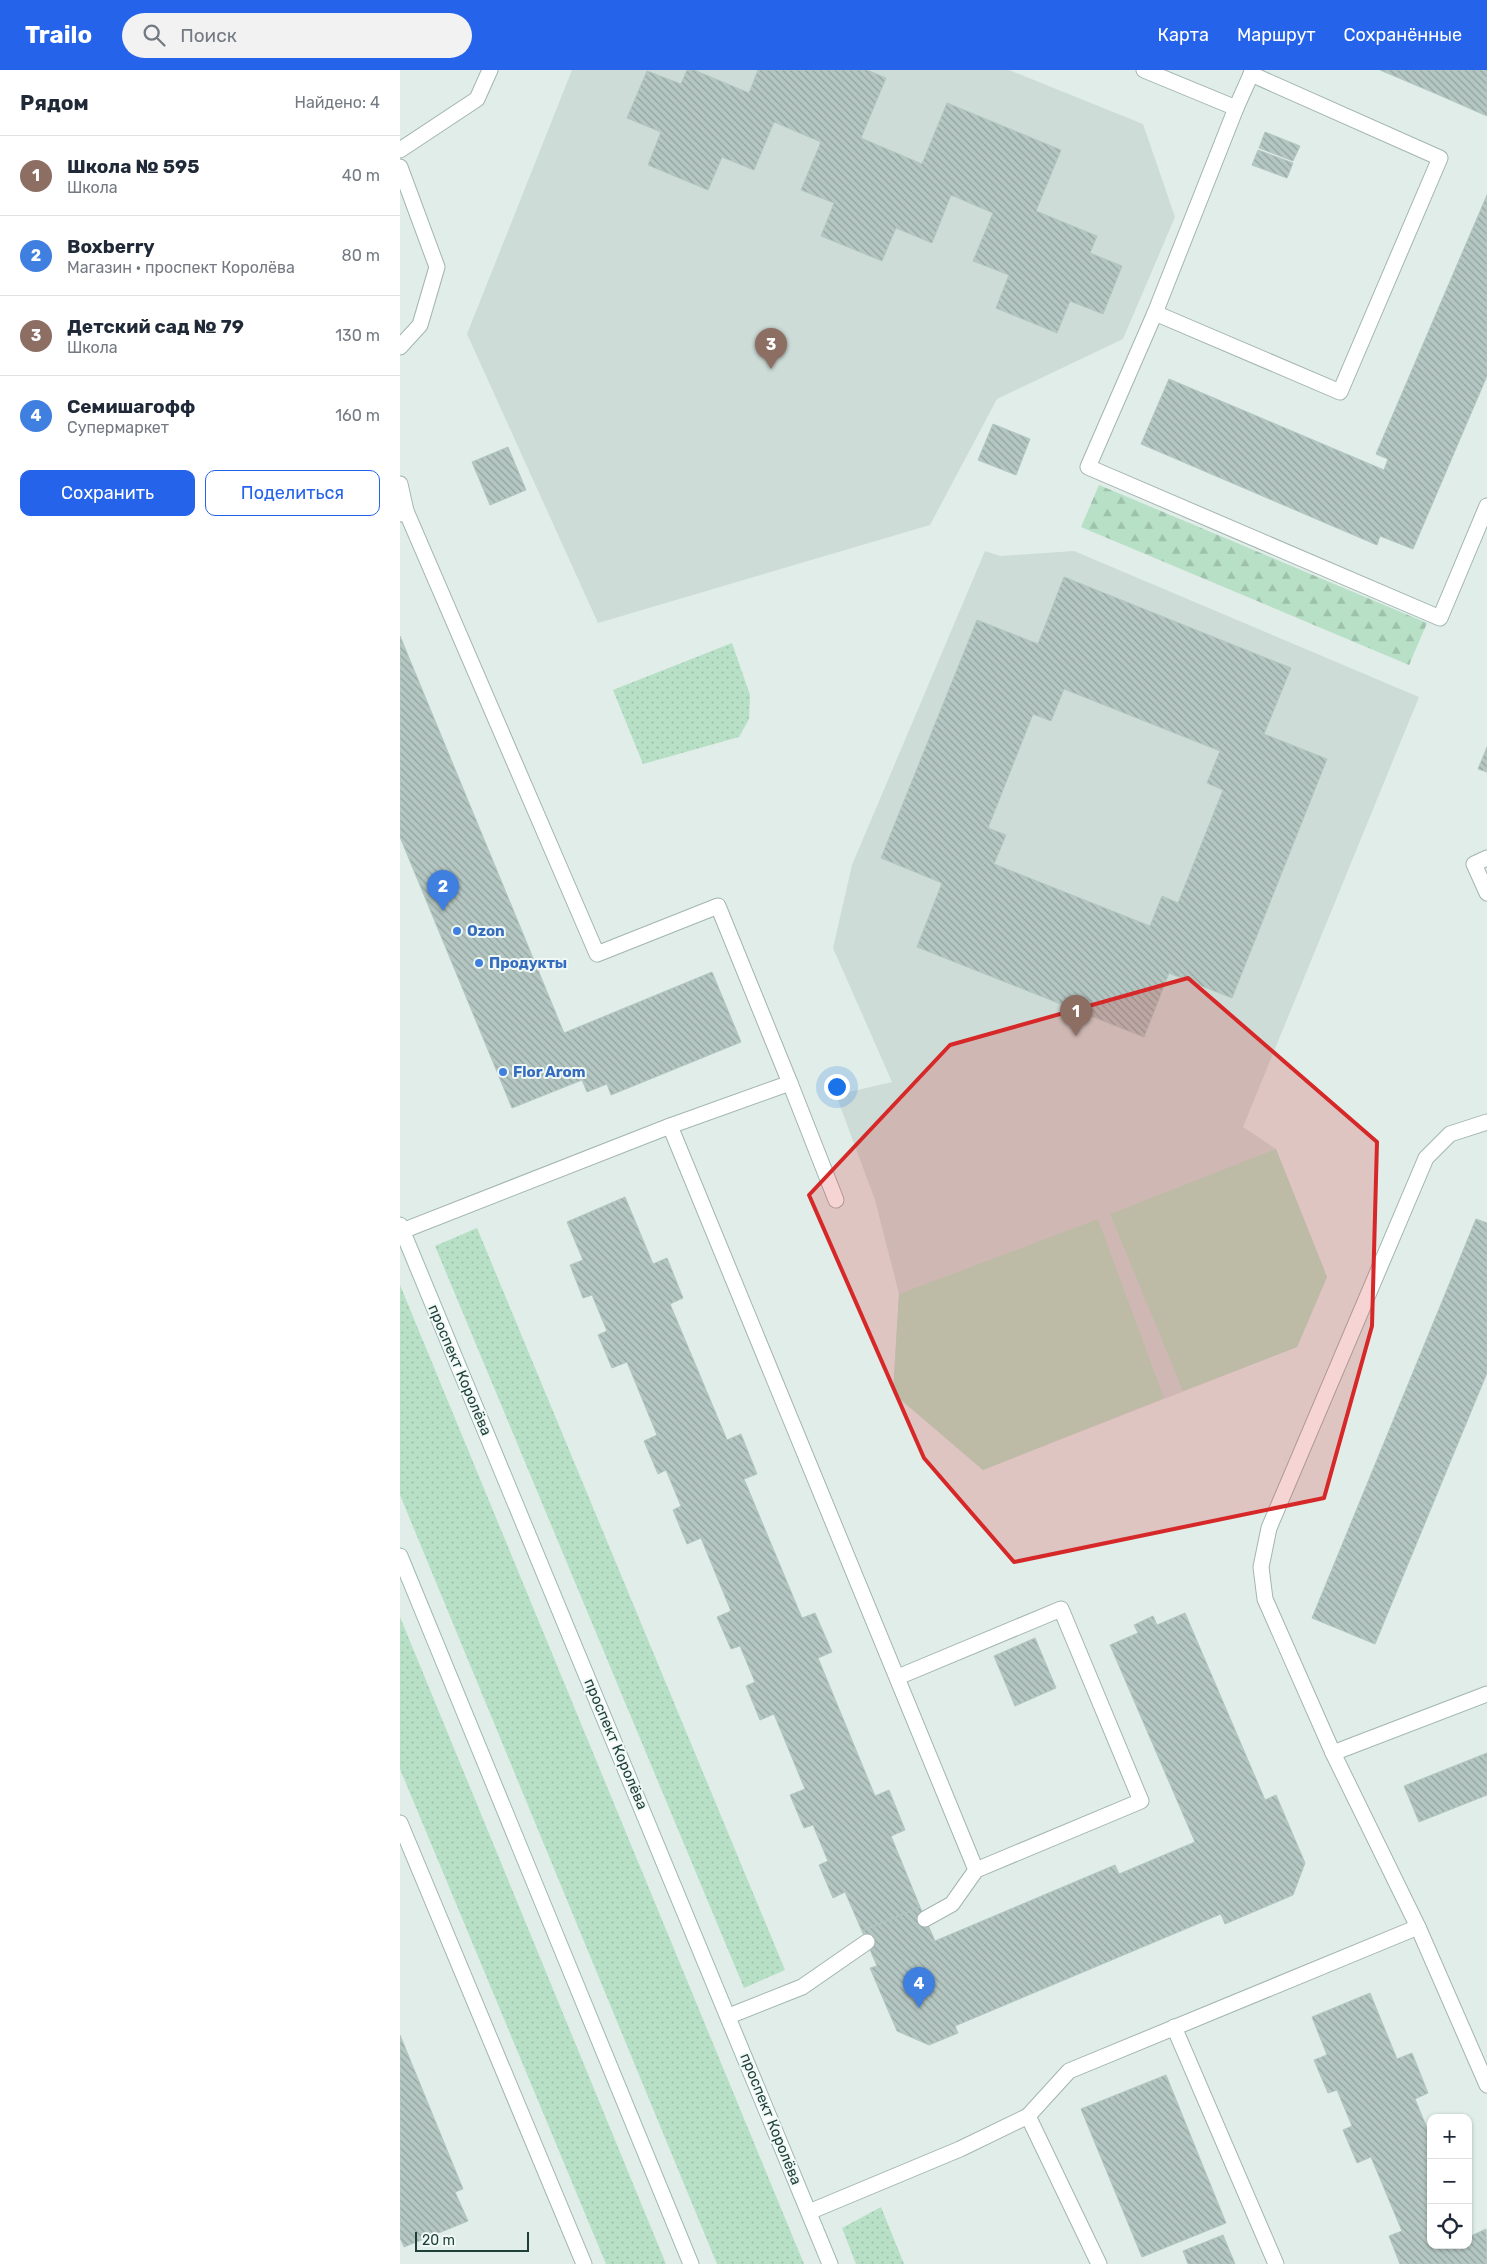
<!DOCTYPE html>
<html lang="ru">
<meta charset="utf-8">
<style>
:root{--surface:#fff;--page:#f2f2f3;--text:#1f2937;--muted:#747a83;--line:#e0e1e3;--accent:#2563eb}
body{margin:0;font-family:Rubik,sans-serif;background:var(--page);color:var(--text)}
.controls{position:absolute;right:15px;bottom:15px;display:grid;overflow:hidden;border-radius:10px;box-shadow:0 1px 4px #0004}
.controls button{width:45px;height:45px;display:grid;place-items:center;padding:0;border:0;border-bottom:1px solid var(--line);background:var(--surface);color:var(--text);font:25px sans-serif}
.scale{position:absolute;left:15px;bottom:12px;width:114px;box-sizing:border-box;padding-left:5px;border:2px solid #1f3f39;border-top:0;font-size:14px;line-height:18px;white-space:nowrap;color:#1f3f39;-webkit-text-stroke:4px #f1f9f6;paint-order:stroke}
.you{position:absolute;left:436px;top:1016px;width:18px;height:18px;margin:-12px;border:4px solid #fff;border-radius:50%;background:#1a73e8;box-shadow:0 0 0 8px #1a73e833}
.badge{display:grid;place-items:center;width:32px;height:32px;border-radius:50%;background:var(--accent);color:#fff;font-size:16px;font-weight:700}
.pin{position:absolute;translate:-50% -41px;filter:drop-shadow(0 1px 2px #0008)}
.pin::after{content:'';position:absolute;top:26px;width:18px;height:15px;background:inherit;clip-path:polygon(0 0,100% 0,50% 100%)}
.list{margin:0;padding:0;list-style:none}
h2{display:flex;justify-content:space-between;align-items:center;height:65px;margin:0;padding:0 20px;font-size:21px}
h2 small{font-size:16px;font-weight:400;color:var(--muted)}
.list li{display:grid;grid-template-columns:32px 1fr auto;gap:15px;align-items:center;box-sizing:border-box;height:80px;padding:0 20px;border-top:1px solid var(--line)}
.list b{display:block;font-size:19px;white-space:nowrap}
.list p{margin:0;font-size:16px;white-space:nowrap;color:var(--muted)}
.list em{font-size:16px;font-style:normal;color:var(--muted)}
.actions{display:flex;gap:10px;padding:15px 20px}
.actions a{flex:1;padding:11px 0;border:1px solid var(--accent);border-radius:10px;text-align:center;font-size:18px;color:var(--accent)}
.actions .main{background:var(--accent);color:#fff}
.icon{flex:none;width:28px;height:28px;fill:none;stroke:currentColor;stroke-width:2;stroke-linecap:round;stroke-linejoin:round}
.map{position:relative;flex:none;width:1087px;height:2194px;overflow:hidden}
header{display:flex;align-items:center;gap:30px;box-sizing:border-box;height:70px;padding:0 25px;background:var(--accent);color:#fff}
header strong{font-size:24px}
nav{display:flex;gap:28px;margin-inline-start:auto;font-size:18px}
.search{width:350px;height:45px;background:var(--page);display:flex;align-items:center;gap:12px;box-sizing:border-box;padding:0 18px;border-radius:28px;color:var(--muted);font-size:19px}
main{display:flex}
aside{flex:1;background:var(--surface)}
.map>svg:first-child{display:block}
.built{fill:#cedcd7}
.grass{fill:url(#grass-dots)}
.forest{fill:url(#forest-firs)}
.garden{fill:#b7e0c6}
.building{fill:url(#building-back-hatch);stroke:#b2c7c0;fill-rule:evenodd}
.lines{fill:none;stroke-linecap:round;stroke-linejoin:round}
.lane-casing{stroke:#a2b5b0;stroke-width:17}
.street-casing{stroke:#a2b5b0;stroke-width:17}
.secondary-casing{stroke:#9eb9b2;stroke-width:17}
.lane{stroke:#fff;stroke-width:15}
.street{stroke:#fff;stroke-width:15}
.secondary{stroke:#fff;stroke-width:15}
.marked{fill:#d62828;fill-opacity:0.2;stroke:#d62828;stroke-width:4;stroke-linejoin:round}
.shop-dot{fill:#3f7fe0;stroke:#f1f9f6;stroke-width:2}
.labels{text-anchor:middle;stroke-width:4;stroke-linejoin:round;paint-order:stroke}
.shop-label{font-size:15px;font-weight:bold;fill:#366cbe;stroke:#f1f9f6;text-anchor:start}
.street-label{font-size:15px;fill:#1f3f39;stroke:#f1f9f6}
</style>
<header>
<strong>Trailo</strong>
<div class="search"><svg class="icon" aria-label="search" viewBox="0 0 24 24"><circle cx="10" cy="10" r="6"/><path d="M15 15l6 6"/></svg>Поиск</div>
<nav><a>Карта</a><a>Маршрут</a><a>Сохранённые</a></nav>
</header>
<main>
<aside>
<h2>Рядом<small>Найдено: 4</small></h2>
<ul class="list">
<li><span class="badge" style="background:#8d6e63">1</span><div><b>Школа № 595</b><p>Школа</p></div><em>40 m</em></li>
<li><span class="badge" style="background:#3f7fe0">2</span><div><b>Boxberry</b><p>Магазин · проспект Королёва</p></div><em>80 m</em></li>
<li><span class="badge" style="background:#8d6e63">3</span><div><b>Детский сад № 79</b><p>Школа</p></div><em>130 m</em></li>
<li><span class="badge" style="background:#3f7fe0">4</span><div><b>Семишагофф</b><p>Супермаркет</p></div><em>160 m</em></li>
</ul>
<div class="actions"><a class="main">Сохранить</a><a>Поделиться</a></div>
</aside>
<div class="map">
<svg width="1087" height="2194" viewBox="0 0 1087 2194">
<defs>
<pattern id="grass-dots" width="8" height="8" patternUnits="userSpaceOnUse" patternTransform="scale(1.25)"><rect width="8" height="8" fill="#b7e0c6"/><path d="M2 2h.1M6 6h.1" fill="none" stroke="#9dc1ab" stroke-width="1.8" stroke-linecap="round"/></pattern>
<pattern id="forest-firs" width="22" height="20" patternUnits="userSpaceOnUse" patternTransform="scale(1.25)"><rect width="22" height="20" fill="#b7e0c6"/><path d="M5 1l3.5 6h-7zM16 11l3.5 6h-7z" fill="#9dc1ab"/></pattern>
<pattern id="building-back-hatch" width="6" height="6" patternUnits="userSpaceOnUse" patternTransform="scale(1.25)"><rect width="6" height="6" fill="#b5c7c2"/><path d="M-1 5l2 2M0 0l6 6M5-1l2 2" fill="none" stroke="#93a39f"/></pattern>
</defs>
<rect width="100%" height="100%" fill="#e0ede8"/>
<g class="built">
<polygon points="172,0 609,0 743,54 775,147 723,269 597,329 530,455 198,553 67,264"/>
<polygon points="585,481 600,486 674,481 1019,627 843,1057 876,1079 927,1207 897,1277 583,1400 493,1323 499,1224 475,1130 436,1025 492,1012 433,878 452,795"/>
</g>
<g class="grass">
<polygon points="332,573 350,625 349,649 339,667 243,694 213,620"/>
<polygon points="77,1158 385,1900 344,1918 35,1176"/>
<polygon points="0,1215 404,2194 317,2194 0,1425"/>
<polygon points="0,1547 266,2194 206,2194 0,1699"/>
<polygon points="481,2137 504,2194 456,2194 442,2158"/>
</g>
<polygon class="forest" points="699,415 1027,553 1009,595 681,457"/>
<g class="garden">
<polygon points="876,1079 927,1207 897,1277 783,1321 710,1144"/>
<polygon points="698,1149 764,1328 583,1400 493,1323 499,1224"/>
</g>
<g class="building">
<polygon points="287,0 294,0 349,23 358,0 467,0 486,8 461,68 522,94 547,33 661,80 636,141 697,166 690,183 722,196 703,244 670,231 657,263 596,238 609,205 573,191 593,143 551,125 532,173 496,158 482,191 421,166 434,133 401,120 421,72 374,52 354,100 322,87 308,120 248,95 261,62 227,48 247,1 281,14"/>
<polygon points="980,0 1087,0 1087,46 1039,25"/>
<polygon points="865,62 900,76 893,91 859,78"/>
<polygon points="858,80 893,93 887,108 852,95"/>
<polygon points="1087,125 1087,306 1013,479 980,466 977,475 741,374 769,309 984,400 988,389 976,384"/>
<polygon points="593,354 630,369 616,405 578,390"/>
<polygon points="108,377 126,420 90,435 72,392"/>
<path d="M 664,507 L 891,598 L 864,664 L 927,689 L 832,928 L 769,903 L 744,967 L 517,877 L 542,813 L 481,788 L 577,550 L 638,574 ZM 664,619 L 820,681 L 807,713 L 823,720 L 778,833 L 762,826 L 750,856 L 594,794 L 606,765 L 588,758 L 633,644 L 651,651 Z"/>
<polygon points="0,566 164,963 312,902 341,972 211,1025 207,1014 187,1022 182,1010 112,1038 0,767"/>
<polygon points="1087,677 1087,702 1078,699"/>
<polygon points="225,1127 253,1194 267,1188 283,1228 270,1234 327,1370 341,1364 357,1404 344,1409 402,1548 415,1543 432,1582 418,1588 475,1726 489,1720 505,1760 491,1766 520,1837 462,1861 445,1822 433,1828 419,1795 428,1791 413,1755 404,1758 390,1725 405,1719 374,1644 360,1650 346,1616 355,1612 340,1576 331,1579 317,1547 331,1541 301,1468 287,1474 273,1440 281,1436 266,1400 258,1404 244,1371 257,1365 227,1292 212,1298 198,1265 207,1261 192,1225 183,1228 170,1195 183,1190 167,1152"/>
<polygon points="1076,1149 1087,1153 1087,1303 975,1574 912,1548"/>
<polygon points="785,1543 865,1730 876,1725 905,1793 893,1825 825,1854 821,1844 555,1956 558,1963 529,1975 497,1961 470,1898 477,1896 462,1861 520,1837 535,1871 715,1795 719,1804 795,1772 710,1575 738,1563 734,1555 753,1546 757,1555"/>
<polygon points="635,1568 656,1618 615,1636 594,1586"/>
<polygon points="1087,1683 1087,1725 1019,1752 1004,1716"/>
<polygon points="970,1923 997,1989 1012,1983 1028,2023 1015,2029 1031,2068 1031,2175 1068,2175 1068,2159 1071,2166 1086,2159 1087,2194 1000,2194 989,2166 1002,2161 971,2087 957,2093 943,2060 952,2056 937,2020 928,2023 914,1990 927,1985 912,1947"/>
<polygon points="0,1965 63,2119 55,2122 68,2151 4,2177 0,2168"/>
<polygon points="766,2005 826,2153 742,2187 681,2039"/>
<polygon points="823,2165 835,2194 788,2194 783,2181"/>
</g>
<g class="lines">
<defs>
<g id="lane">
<polyline points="744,0 836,38"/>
<polyline points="853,0 836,38 755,243 688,397 1040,548 1087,436"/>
<polyline points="0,80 77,29 90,0"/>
<polyline points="0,97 37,197 20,255 0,277"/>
<polyline points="755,243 940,322 1040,88 851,4"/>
<polyline points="0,414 6,441"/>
<polyline points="0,444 6,441 197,884 318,836 390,1013 270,1056 2,1161"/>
<polyline points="1087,788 1074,794 1087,823"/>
<polyline points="390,1013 436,1130"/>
<polyline points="1087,1052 1050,1064 1026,1088 869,1458 861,1497 865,1529 933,1683 1018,1857 1087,2015"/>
<polyline points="270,1056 576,1800"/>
<polyline points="498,1607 661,1539 741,1731 576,1800 552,1834 525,1849"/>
<polyline points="933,1683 1087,1624"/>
<polyline points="329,1946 402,1917 467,1872"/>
<polyline points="774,1957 876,2194"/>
<polyline points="628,2046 669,2001 1018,1857"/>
<polyline points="409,2142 560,2079 628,2046 699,2194"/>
</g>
<polyline id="street" points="0,1753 184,2194"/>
<g id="secondary">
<polyline points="0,1155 430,2194"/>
<polyline points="0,1486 291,2194"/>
</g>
</defs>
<use href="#lane" class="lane-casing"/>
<use href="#street" class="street-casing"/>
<use href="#secondary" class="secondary-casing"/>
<use href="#lane" class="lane"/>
<use href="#street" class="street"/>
<use href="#secondary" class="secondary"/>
</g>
<path class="marked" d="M 788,908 L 977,1072 L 972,1256 L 924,1428 L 614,1492 L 524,1388 L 409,1125 L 550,975 Z"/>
<g class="shop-dot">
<circle cx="57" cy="861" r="5"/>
<circle cx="79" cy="893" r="5"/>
<circle cx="103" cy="1002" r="5"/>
</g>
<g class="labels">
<g class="shop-label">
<text x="67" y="866">Ozon</text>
<text x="89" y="898">Продукты</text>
<text x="113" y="1007">Flor Arom</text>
</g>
<g class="street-label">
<text transform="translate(60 1300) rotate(67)" y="5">проспект Королёва</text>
<text transform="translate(216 1674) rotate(67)" y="5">проспект Королёва</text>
<text transform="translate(371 2049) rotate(68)" y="5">проспект Королёва</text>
</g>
</g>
</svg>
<div class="controls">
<button>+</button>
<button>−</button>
<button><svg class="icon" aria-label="locate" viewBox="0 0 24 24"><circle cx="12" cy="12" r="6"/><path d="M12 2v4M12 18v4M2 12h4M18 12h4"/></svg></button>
</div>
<div class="scale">20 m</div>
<div class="you"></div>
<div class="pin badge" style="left:676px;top:966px;background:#8d6e63">1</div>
<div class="pin badge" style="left:43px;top:841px;background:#3f7fe0">2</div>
<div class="pin badge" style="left:371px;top:299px;background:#8d6e63">3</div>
<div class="pin badge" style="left:519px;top:1938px;background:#3f7fe0">4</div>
</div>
</main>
